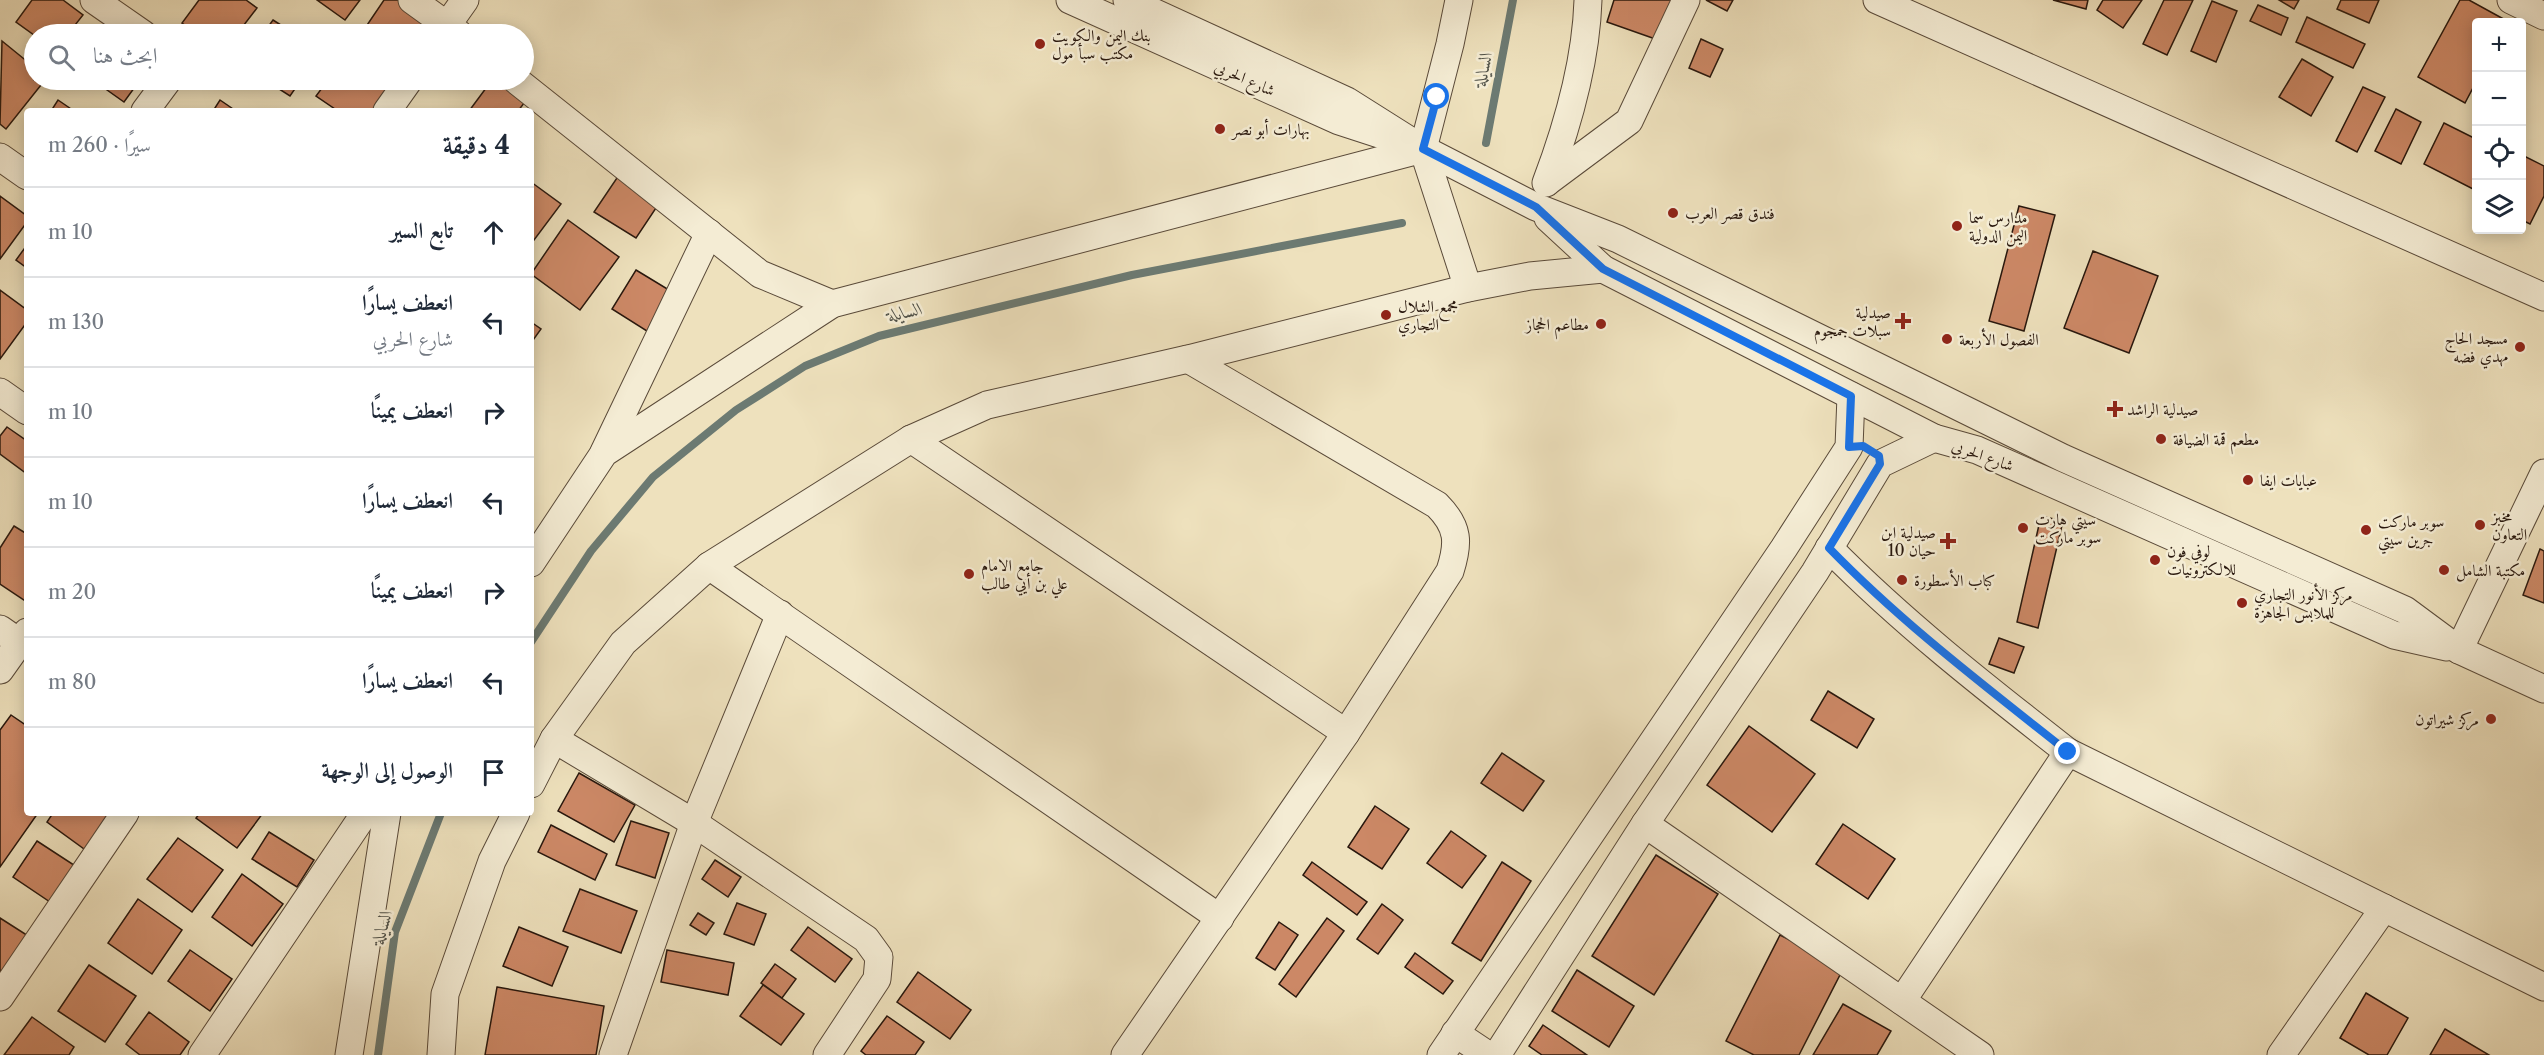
<!DOCTYPE html>
<html lang="ar">
<meta charset="utf-8">
<style>
:root{--surface:#fff;--page:#f2f2f3;--text:#1f2937;--muted:#747a83;--line:#e0e1e3}
body{margin:0;font-family:"Libre Caslon Text",Amiri,serif;background:var(--page);color:var(--text);direction:rtl}
.controls{position:absolute;right:18px;top:18px;display:grid;overflow:hidden;border-radius:6px;box-shadow:0 3px 15px #0003}
.controls button{width:54px;height:54px;display:grid;place-items:center;padding:0;border:0;border-bottom:2px solid var(--line);background:var(--surface);color:var(--text);font:30px sans-serif}
.stop{position:absolute;width:18px;height:18px;margin:-14px;border:4px solid #1a73e8;border-radius:50%;background:#fff}
.stop.end{background:#1a73e8;border-color:#fff;box-shadow:0 2px 6px #0008}
.list{margin:0;padding:0;list-style:none}
h2{display:flex;justify-content:space-between;align-items:center;height:78px;margin:0;padding:0 24px;font-size:26px}
h2 small{font-size:20px;font-weight:400;color:var(--muted)}
.list li{display:grid;grid-template-columns:39px 1fr auto;gap:18px;align-items:center;box-sizing:border-box;height:90px;padding:0 24px;border-top:2px solid var(--line)}
.list b{display:block;font-size:22px;white-space:nowrap}
.list p{margin:0;font-size:20px;white-space:nowrap;color:var(--muted)}
.list em{font-size:20px;font-style:normal;color:var(--muted)}
.icon{flex:none;width:33px;height:33px;fill:none;stroke:currentColor;stroke-width:2;stroke-linecap:round;stroke-linejoin:round}
.map{position:relative;flex:none;width:2544px;height:1055px;overflow:hidden;direction:ltr}
.search{position:absolute;background:var(--surface);box-shadow:0 3px 15px #0003;left:24px;top:24px;width:510px;height:66px;display:flex;align-items:center;gap:15px;box-sizing:border-box;padding:0 21px;border-radius:33px;color:var(--muted);font-size:22px}
.panel{position:absolute;background:var(--surface);box-shadow:0 3px 15px #0003;left:24px;top:108px;width:510px;height:708px;border-radius:6px;direction:rtl}
.map>svg:first-child{display:block}
.lines{fill:none;stroke-linecap:round;stroke-linejoin:round}
.stream{stroke:#6c7a72;stroke-width:8}
.building{fill:#c86;stroke:#28170d;stroke-width:1.5}
.minor-casing{stroke:#5a4a39;stroke-width:29}
.minor{stroke:#f4ecd4;stroke-width:27}
.route{stroke:#1a73e8;stroke-width:8}
.poi-dot{fill:#8f2418;stroke:#f4ecd4;stroke-width:2}
.labels{text-anchor:middle;stroke-width:5;stroke-linejoin:round;paint-order:stroke}
.poi-label{font-size:16px;fill:#28170d;stroke:#f4ecd4;text-anchor:start}
.street-label{font-size:16px;fill:#28170d;stroke:#f4ecd4}
.water-label{font-size:18px;font-style:italic;fill:#505148;stroke:#f4ecd4}
</style>
<div class="map">
<svg width="2544" height="1055" viewBox="0 0 2544 1055">
<rect width="100%" height="100%" fill="#eee1bd"/>
<filter id="stains"><feTurbulence type="fractalNoise" baseFrequency=".00333" numOctaves="4"/><feColorMatrix values="0 0 0 0 .2 0 0 0 0 .09 0 0 0 0 .02 0 0 0 .5 -.17"/></filter>
<radialGradient id="worn" r=".72"><stop offset=".6" stop-color="#630" stop-opacity="0"/><stop offset="1" stop-color="#630" stop-opacity=".3"/></radialGradient>
<g class="lines">
<g class="stream">
<polyline points="1486,143 1513,0"/>
<polyline points="531,642 591,551 653,477 736,410 805,366 879,336 1132,275 1402,223"/>
<polyline points="378,1055 395,932 441,813"/>
</g>
</g>
<g class="building">
<polygon points="32,0 63,0 83,15 68,34 34,35 16,22"/>
<polygon points="199,0 246,0 257,8 237,34 197,34 182,23"/>
<polygon points="317,0 360,0 345,20"/>
<polygon points="384,0 401,0 437,24 430,34 361,34"/>
<polygon points="1614,0 1676,0 1661,41 1607,22"/>
<polygon points="1706,0 1733,0 1727,11"/>
<polygon points="2053,0 2088,0 2086,9"/>
<polygon points="2103,0 2142,0 2123,28 2097,10"/>
<polygon points="2164,0 2193,0 2167,55 2143,44"/>
<polygon points="2279,0 2299,0 2294,9"/>
<polygon points="2341,0 2379,0 2369,23 2337,9"/>
<polygon points="2460,0 2469,0 2509,22 2476,22 2476,82 2465,103 2418,77"/>
<polygon points="2212,1 2237,11 2216,62 2191,51"/>
<polygon points="2258,5 2288,18 2281,35 2250,21"/>
<polygon points="2307,17 2365,44 2353,68 2296,42"/>
<polygon points="273,20 295,34 263,34"/>
<polygon points="1701,39 1723,49 1710,77 1689,68"/>
<polygon points="2,41 34,67 34,80 45,80 6,129 0,124"/>
<polygon points="2302,59 2333,77 2311,116 2279,97"/>
<polygon points="93,80 140,80 124,102"/>
<polygon points="265,80 301,80 290,96"/>
<polygon points="328,80 378,80 390,88 374,111 338,111 316,96"/>
<polygon points="492,80 502,80 528,98 518,111 469,111"/>
<polygon points="2363,87 2385,97 2357,152 2336,141"/>
<polygon points="58,100 74,111 51,111"/>
<polygon points="220,100 236,111 213,111"/>
<polygon points="2396,109 2421,122 2401,164 2375,151"/>
<polygon points="2444,123 2476,139 2475,190 2424,164"/>
<polygon points="2522,155 2544,166 2544,196 2530,224 2522,220"/>
<polygon points="623,169 664,196 636,238 594,212"/>
<polygon points="531,182 561,204 531,244"/>
<polygon points="0,196 27,216 27,222 0,259"/>
<polygon points="2019,206 2055,215 2024,331 1989,321"/>
<polygon points="568,220 619,257 580,310 531,274"/>
<polygon points="27,245 27,268 16,260"/>
<polygon points="2093,251 2158,276 2129,353 2064,328"/>
<polygon points="636,270 674,293 650,333 612,309"/>
<polygon points="0,290 27,310 27,322 0,359"/>
<polygon points="531,322 541,329 531,343"/>
<polygon points="7,427 27,441 27,474 0,454 0,436"/>
<polygon points="2041,516 2063,521 2038,628 2017,622"/>
<polygon points="14,526 27,534 27,602 0,584 0,548"/>
<polygon points="2540,549 2544,551 2544,603 2523,595"/>
<polygon points="1999,638 2024,647 2014,673 1989,664"/>
<polygon points="1828,691 1874,719 1857,748 1811,720"/>
<polygon points="11,715 27,726 27,813 38,813 0,867 0,730"/>
<polygon points="1749,726 1815,774 1772,832 1707,785"/>
<polygon points="1502,753 1544,781 1523,811 1481,783"/>
<polygon points="579,773 635,805 614,842 558,811"/>
<polygon points="1375,806 1409,829 1382,869 1348,847"/>
<polygon points="53,813 121,813 91,854 47,822"/>
<polygon points="200,813 263,813 237,848 196,818"/>
<polygon points="631,821 669,833 655,878 616,865"/>
<polygon points="1843,824 1895,859 1868,899 1816,864"/>
<polygon points="551,825 607,854 595,880 538,852"/>
<polygon points="1451,831 1486,856 1462,888 1427,863"/>
<polygon points="269,832 314,860 297,887 252,859"/>
<polygon points="178,838 223,870 192,912 147,879"/>
<polygon points="37,841 80,869 56,906 13,877"/>
<polygon points="1656,855 1718,894 1654,995 1592,956"/>
<polygon points="715,860 741,877 728,897 702,879"/>
<polygon points="1312,862 1367,902 1357,915 1303,875"/>
<polygon points="1502,862 1531,881 1481,961 1452,943"/>
<polygon points="242,874 283,904 252,946 212,917"/>
<polygon points="580,889 637,911 621,953 563,931"/>
<polygon points="138,899 182,930 152,974 108,943"/>
<polygon points="737,903 766,914 754,945 724,934"/>
<polygon points="1382,904 1403,920 1378,954 1357,939"/>
<polygon points="698,913 714,923 706,935 690,925"/>
<polygon points="0,918 33,939 9,976 0,970"/>
<polygon points="1327,918 1344,931 1296,997 1279,984"/>
<polygon points="1279,922 1298,935 1275,970 1256,958"/>
<polygon points="519,927 568,947 552,986 503,966"/>
<polygon points="808,927 852,959 835,982 791,950"/>
<polygon points="1780,935 1844,967 1799,1055 1754,1055 1726,1041"/>
<polygon points="190,950 232,979 210,1011 168,981"/>
<polygon points="667,950 734,963 728,995 661,982"/>
<polygon points="1415,953 1453,981 1443,994 1405,967"/>
<polygon points="775,964 796,979 782,998 761,983"/>
<polygon points="89,965 136,996 105,1042 58,1011"/>
<polygon points="1577,970 1634,1006 1609,1047 1552,1011"/>
<polygon points="918,972 971,1010 950,1039 897,1002"/>
<polygon points="763,985 804,1014 781,1045 740,1016"/>
<polygon points="497,987 604,1006 596,1055 485,1055"/>
<polygon points="2366,993 2408,1018 2387,1055 2369,1055 2340,1038"/>
<polygon points="1843,1004 1891,1031 1877,1055 1813,1055"/>
<polygon points="149,1012 189,1042 180,1055 140,1055 126,1044"/>
<polygon points="887,1016 924,1042 915,1055 866,1055 861,1051"/>
<polygon points="32,1017 74,1047 69,1055 4,1055"/>
<polygon points="1543,1025 1587,1055 1542,1055 1529,1046"/>
<polygon points="2445,1029 2489,1055 2430,1055"/>
</g>
<g class="lines">
<defs>
<g id="minor">
<polyline points="94,0 143,34"/>
<polyline points="412,0 459,34"/>
<polyline points="1070,0 1339,121 1382,135"/>
<polyline points="1127,0 1347,101 1423,149 1536,207 1618,239 2063,458 2405,610 2459,650 2544,689"/>
<polyline points="1459,0 1450,44 1423,149 1468,288"/>
<polyline points="1877,0 2544,297"/>
<polyline points="2511,0 2544,16"/>
<polyline points="441,34 465,0"/>
<polyline points="516,80 760,274 832,304"/>
<polyline points="145,111 168,80"/>
<polyline points="387,111 409,80"/>
<polyline points="0,157 27,176"/>
<polyline points="1547,182 1629,121 1686,0"/>
<path d="M 1546,183 C 1568,125 1586,63 1588,0"/>
<polyline points="1548,218 1603,269 1934,438 1977,450 2394,635 2447,647"/>
<polyline points="0,392 27,411"/>
<polyline points="911,439 1346,733"/>
<polyline points="604,452 709,233"/>
<path d="M 1829,548 C 1903,623 1985,687 2068,752"/>
<polyline points="531,563 604,453 832,304 1423,149"/>
<polyline points="709,566 1220,918"/>
<polyline points="0,629 20,643"/>
<polyline points="2459,650 2544,473"/>
<polyline points="0,670 27,632"/>
<polyline points="554,739 694,823 866,939 879,957 877,979 827,1055"/>
<polyline points="531,784 554,739 623,643 709,566 911,439 987,405 1188,359 1468,288 1530,276 1603,269"/>
<polyline points="1645,824 1980,1055"/>
<polyline points="0,997 125,813"/>
<polyline points="1902,1001 2068,752 2544,987"/>
<polyline points="1455,1033 1488,1055"/>
<polyline points="202,1055 365,813"/>
<polyline points="349,1055 387,813"/>
<polyline points="441,1055 445,994 492,861 516,813"/>
<polyline points="613,1055 694,823 780,614"/>
<path d="M 1125,1055 L 1346,733 L 1450,571 C 1459,543 1459,527 1437,505 L 1188,359"/>
<polyline points="1441,1055 1784,548 1849,447 1851,396"/>
<polyline points="1497,1055 1645,824 1815,572 1880,464 1934,438"/>
<polyline points="2281,1055 2384,908"/>
</g>
</defs>
<use href="#minor" class="minor-casing"/>
<use href="#minor" class="minor"/>
</g>
<g class="lines">
<path class="route" d="M 1437,97 L 1423,149 L 1536,207 L 1603,269 L 1851,396 L 1849,447 L 1863,446 L 1879,456 L 1880,464 L 1829,548 C 1903,624 1985,686 2068,752"/>
</g>
<g class="poi-dot">
<circle cx="1040" cy="44" r="6"/>
<circle cx="1220" cy="129" r="6"/>
<circle cx="1673" cy="213" r="6"/>
<circle cx="1957" cy="226" r="6"/>
<circle cx="1386" cy="315" r="6"/>
<path d="M1900 312h6v6h6v6h-6v6h-6v-6h-6v-6h6z"/>
<circle cx="1601" cy="324" r="6"/>
<circle cx="1947" cy="339" r="6"/>
<circle cx="2520" cy="347" r="6"/>
<path d="M2112 400h6v6h6v6h-6v6h-6v-6h-6v-6h6z"/>
<circle cx="2161" cy="439" r="6"/>
<circle cx="2248" cy="480" r="6"/>
<circle cx="2480" cy="525" r="6"/>
<circle cx="2023" cy="528" r="6"/>
<circle cx="2366" cy="530" r="6"/>
<path d="M1945 532h6v6h6v6h-6v6h-6v-6h-6v-6h6z"/>
<circle cx="2155" cy="560" r="6"/>
<circle cx="2444" cy="570" r="6"/>
<circle cx="969" cy="574" r="6"/>
<circle cx="1902" cy="580" r="6"/>
<circle cx="2242" cy="603" r="6"/>
<circle cx="2491" cy="719" r="6"/>
</g>
<g class="labels">
<g class="poi-label">
<text x="1052" y="41">بنك اليمن والكويت<tspan x="1052" dy="18">مكتب سبأ مول</tspan></text>
<text x="1232" y="135">بهارات أبو نصر</text>
<text x="1685" y="219">فندق قصر العرب</text>
<text x="1969" y="223">مدارس سما<tspan x="1969" dy="18">اليمن الدولية</tspan></text>
<text x="1398" y="312">مجمع الشلال<tspan x="1398" dy="18">التجاري</tspan></text>
<text x="1891" y="318" text-anchor="end">صيدلية<tspan x="1891" dy="18">سبلات جمجوم</tspan></text>
<text x="1589" y="330" text-anchor="end">مطاعم الحجاز</text>
<text x="2508" y="344" text-anchor="end">مسجد الحاج<tspan x="2508" dy="18">مهدي فضه</tspan></text>
<text x="1959" y="345">الفصول الأربعة</text>
<text x="2127" y="415">صيدلية الراشد</text>
<text x="2173" y="445">مطعم قمة الضيافة</text>
<text x="2260" y="486">عبايات ايفا</text>
<text x="2492" y="522">مخبز<tspan x="2492" dy="18">التعاون</tspan></text>
<text x="2035" y="525">سيتي هارت<tspan x="2035" dy="18">سوبر ماركت</tspan></text>
<text x="2378" y="527">سوبر ماركت<tspan x="2378" dy="18">جرين سيتي</tspan></text>
<text x="1936" y="538" text-anchor="end">صيدلية ابن<tspan x="1936" dy="18">حيان 10</tspan></text>
<text x="2167" y="557">لوفي فون<tspan x="2167" dy="18">للالكترونيات</tspan></text>
<text x="981" y="571">جامع الامام<tspan x="981" dy="18">علي بن أيي طالب</tspan></text>
<text x="2456" y="576">مكتبة الشامل</text>
<text x="1914" y="586">كباب الأسطورة</text>
<text x="2254" y="600">مركز الأنور التجاري<tspan x="2254" dy="18">للملابس الجاهزة</tspan></text>
<text x="2479" y="725" text-anchor="end">مركز شيراتون</text>
</g>
<g class="street-label">
<text transform="translate(1245 78) rotate(24)" y="6">شارع الحربي</text>
<text transform="translate(1983 455) rotate(20)" y="6">شارع الحربي</text>
</g>
<g class="water-label">
<text transform="translate(1483 69) rotate(-79)" y="6">السايلة</text>
<text transform="translate(905 312) rotate(-13)" y="6">السايلة</text>
<text transform="translate(382 927) rotate(-75)" y="6">السايلة</text>
</g>
</g>
<rect width="100%" height="100%" filter="url(#stains)"/>
<rect width="100%" height="100%" fill="url(#worn)"/>
</svg>
<div class="controls">
<button>+</button>
<button>−</button>
<button><svg class="icon" aria-label="locate" viewBox="0 0 24 24"><circle cx="12" cy="12" r="6"/><path d="M12 2v4M12 18v4M2 12h4M18 12h4"/></svg></button>
<button><svg class="icon" aria-label="layers" viewBox="0 0 24 24"><path d="M12 4l9 5-9 5-9-5zM3 14l9 5 9-5"/></svg></button>
</div>
<div class="stop" style="left:1437px;top:97px"></div>
<div class="stop end" style="left:2068px;top:752px"></div>
<div class="search"><svg class="icon" aria-label="search" viewBox="0 0 24 24"><circle cx="10" cy="10" r="6"/><path d="M15 15l6 6"/></svg>ابحث هنا</div>
<section class="panel">
<h2>4 دقيقة<small>سيرًا · 260 m</small></h2>
<ul class="list">
<li><svg class="icon" aria-label="ahead" viewBox="0 0 24 24"><path d="M12 20V5M6 11l6-6 6 6"/></svg><div><b>تابع السير</b></div><em>10 m</em></li>
<li><svg class="icon" aria-label="left" viewBox="0 0 24 24"><path d="M17 20v-9H6M10 6l-5 5 5 5"/></svg><div><b>انعطف يسارًا</b><p>شارع الحربي</p></div><em>130 m</em></li>
<li><svg class="icon" aria-label="right" viewBox="0 0 24 24"><path d="M7 20v-9h11M14 6l5 5-5 5"/></svg><div><b>انعطف يمينًا</b></div><em>10 m</em></li>
<li><svg class="icon" aria-label="left" viewBox="0 0 24 24"><path d="M17 20v-9H6M10 6l-5 5 5 5"/></svg><div><b>انعطف يسارًا</b></div><em>10 m</em></li>
<li><svg class="icon" aria-label="right" viewBox="0 0 24 24"><path d="M7 20v-9h11M14 6l5 5-5 5"/></svg><div><b>انعطف يمينًا</b></div><em>20 m</em></li>
<li><svg class="icon" aria-label="left" viewBox="0 0 24 24"><path d="M17 20v-9H6M10 6l-5 5 5 5"/></svg><div><b>انعطف يسارًا</b></div><em>80 m</em></li>
<li><svg class="icon" aria-label="arrive" viewBox="0 0 24 24"><path d="M6 21V4h12l-3 4 3 4H6"/></svg><div><b>الوصول إلى الوجهة</b></div></li>
</ul>
</section>
</div>
